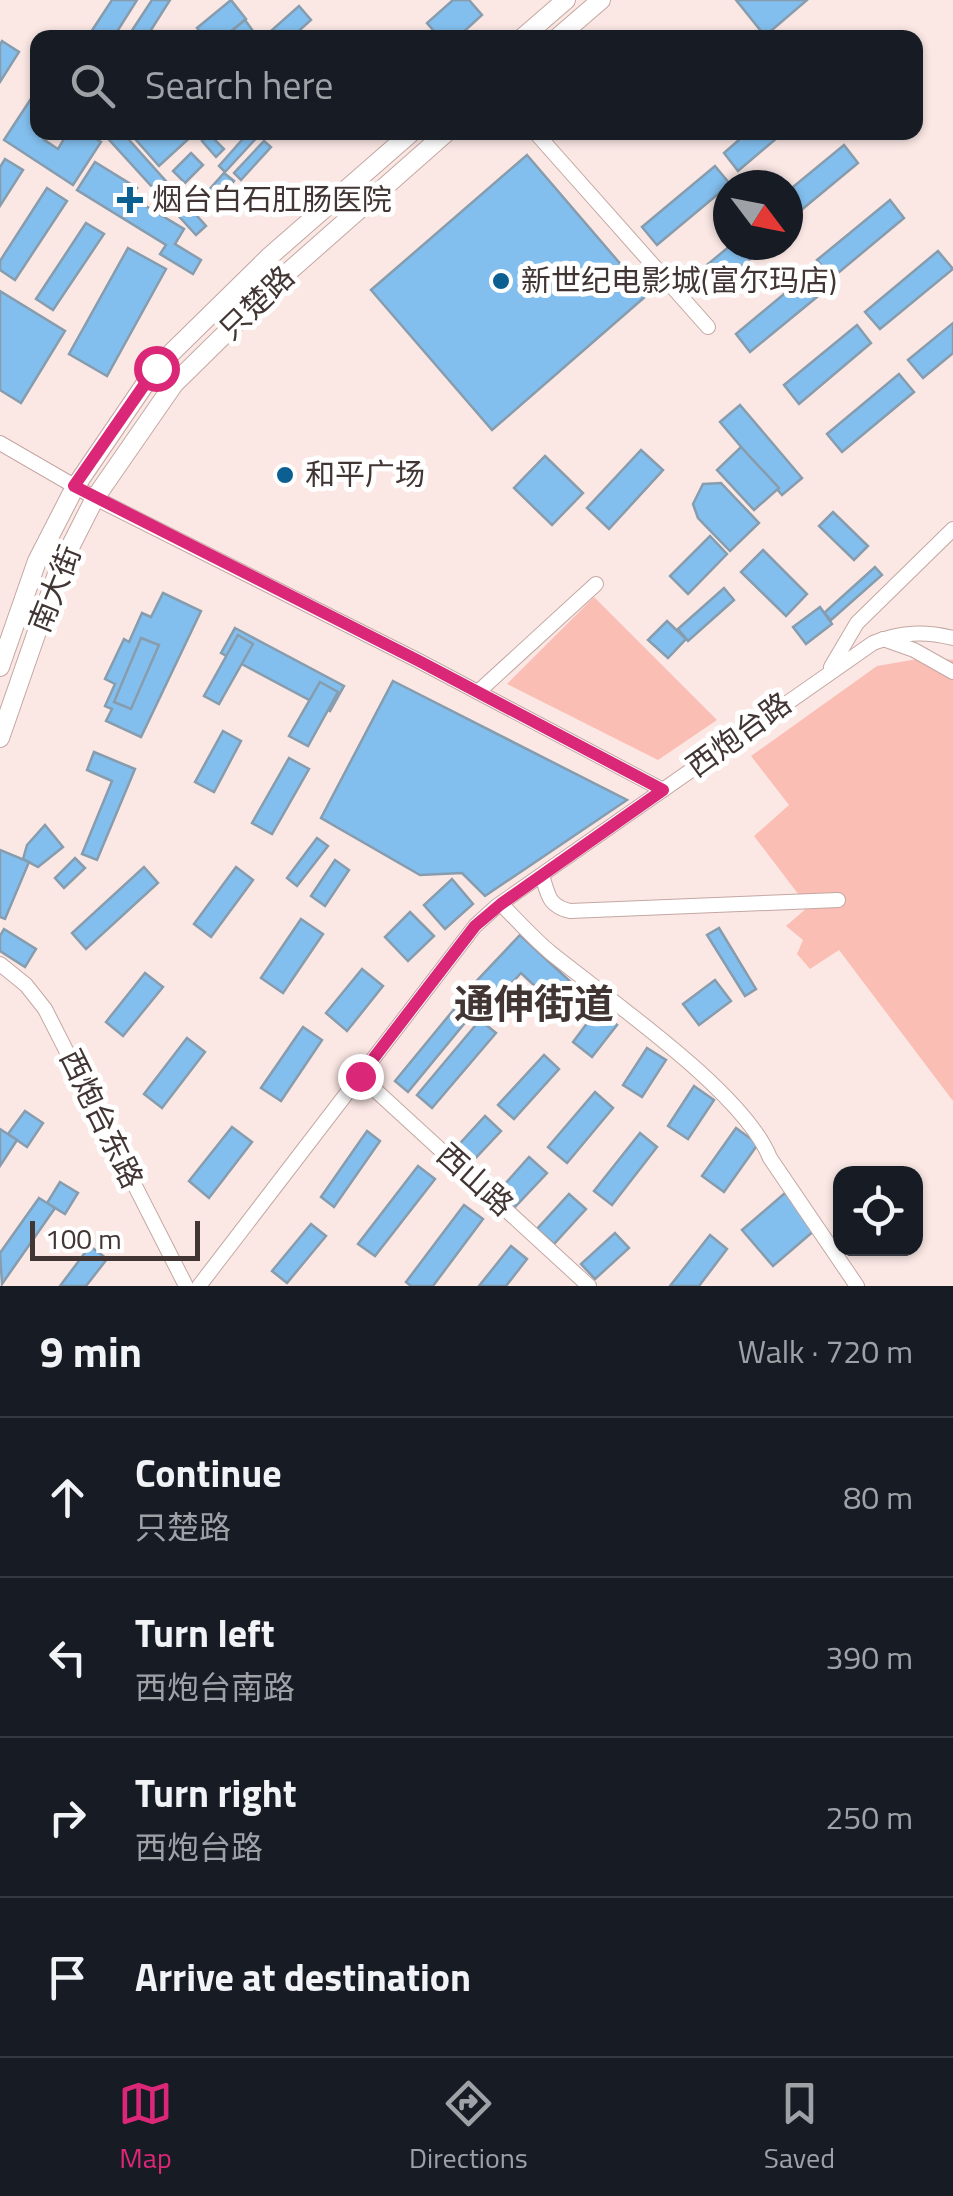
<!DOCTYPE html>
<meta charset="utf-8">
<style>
:root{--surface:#171b24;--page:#242831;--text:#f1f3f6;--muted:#9ea1a6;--line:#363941;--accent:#db2777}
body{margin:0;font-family:"Titillium Web","Noto Sans SC",sans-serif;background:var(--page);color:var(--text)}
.controls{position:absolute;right:30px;bottom:30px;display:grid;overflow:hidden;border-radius:20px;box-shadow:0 2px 8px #0004}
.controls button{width:90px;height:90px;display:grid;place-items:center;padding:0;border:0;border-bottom:2px solid var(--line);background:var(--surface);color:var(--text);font:50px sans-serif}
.compass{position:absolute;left:713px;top:170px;width:90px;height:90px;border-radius:50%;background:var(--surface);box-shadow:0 2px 8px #0004;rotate:122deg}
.scale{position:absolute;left:30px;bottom:25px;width:170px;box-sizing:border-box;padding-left:10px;border:5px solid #423634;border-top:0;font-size:28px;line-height:35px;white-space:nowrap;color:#423634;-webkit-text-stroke:8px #fff;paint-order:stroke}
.stop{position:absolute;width:30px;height:30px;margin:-22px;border:8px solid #db2777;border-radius:50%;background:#fff}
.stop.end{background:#db2777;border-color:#fff;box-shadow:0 2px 10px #0008}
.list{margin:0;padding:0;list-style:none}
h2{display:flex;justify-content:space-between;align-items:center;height:130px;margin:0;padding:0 40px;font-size:42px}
h2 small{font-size:32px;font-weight:400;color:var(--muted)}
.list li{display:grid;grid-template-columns:65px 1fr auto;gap:30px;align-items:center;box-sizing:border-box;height:160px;padding:0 40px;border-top:2px solid var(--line)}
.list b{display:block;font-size:38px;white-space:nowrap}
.list p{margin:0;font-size:32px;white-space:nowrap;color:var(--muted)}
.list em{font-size:32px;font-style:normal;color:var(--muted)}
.icon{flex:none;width:55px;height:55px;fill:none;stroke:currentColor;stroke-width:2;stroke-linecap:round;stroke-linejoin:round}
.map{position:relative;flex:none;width:953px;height:1286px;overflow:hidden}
.search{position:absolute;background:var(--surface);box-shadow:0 2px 8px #0004;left:30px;right:30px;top:30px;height:110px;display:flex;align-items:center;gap:25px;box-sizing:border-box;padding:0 35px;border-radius:20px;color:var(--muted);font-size:38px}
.sheet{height:770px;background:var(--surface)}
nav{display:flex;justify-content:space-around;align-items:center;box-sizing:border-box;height:140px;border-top:2px solid var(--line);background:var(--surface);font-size:28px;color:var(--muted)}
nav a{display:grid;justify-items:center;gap:5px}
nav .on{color:var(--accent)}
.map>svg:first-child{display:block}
.green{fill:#fbbeb4}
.building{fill:#83bfee;stroke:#879cad;stroke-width:2.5}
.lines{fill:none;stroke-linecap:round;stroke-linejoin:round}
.minor-casing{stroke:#c4a7a2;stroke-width:16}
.major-casing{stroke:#c4a7a2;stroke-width:20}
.minor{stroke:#fff;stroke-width:14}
.major{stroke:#fff;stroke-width:18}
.route{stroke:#db2777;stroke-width:12}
.poi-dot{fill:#0b5f91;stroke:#fff;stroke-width:4}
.labels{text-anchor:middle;stroke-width:10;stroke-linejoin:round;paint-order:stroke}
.poi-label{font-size:30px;fill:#423634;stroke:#fff;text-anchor:start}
.street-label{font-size:30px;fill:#423634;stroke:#fff}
.district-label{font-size:40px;font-weight:bold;fill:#423634;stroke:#fff}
</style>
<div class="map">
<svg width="953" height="1286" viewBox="0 0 953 1286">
<rect width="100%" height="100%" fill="#fbe8e5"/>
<g class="green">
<polygon points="594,597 717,720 658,760 507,684"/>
<polygon points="929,657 953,660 953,1101 839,950 810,969 797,954 803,940 786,926 808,907 754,836 789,805 751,756 877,666"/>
</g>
<g class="building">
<polygon points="112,0 137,0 113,38 87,38"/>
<polygon points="152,0 170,0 146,38 127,38"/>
<polygon points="231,0 246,19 223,38 205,38 197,28"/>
<polygon points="453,0 469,0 482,15 457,38 440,38 427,23"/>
<polygon points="736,0 807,0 765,36"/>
<polygon points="299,6 311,20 291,38 263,38"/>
<polygon points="245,20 258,38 223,38"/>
<polygon points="2,41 19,52 0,82 0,45"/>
<polygon points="38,88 38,132 47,132 43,139 58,149 68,132 85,132 101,142 73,185 4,140"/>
<polygon points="102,132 122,132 206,226 196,235"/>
<polygon points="129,132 196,132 159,166"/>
<polygon points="249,132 262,132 225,172 219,166"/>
<polygon points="748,132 784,132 738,171 724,153"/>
<polygon points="209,134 224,149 216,157 202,141"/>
<polygon points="264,141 271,147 241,180 234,173"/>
<polygon points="844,145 858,163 788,221 788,191"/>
<polygon points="191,153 203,165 185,183 173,171"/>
<polygon points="527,155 647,295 492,430 371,290"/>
<polygon points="5,159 23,170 0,206 0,167"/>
<polygon points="95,162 137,188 131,197 184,229 175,244 201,260 193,274 160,254 166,245 77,190"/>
<polygon points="715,166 730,184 657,245 642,227"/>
<polygon points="224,173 234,181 211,208 201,199"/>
<polygon points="47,188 67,201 15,280 0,270 0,261"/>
<polygon points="890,200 904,218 832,278 817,260"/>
<polygon points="86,223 104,234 53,310 36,299"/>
<polygon points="731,245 767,245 705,297 690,279"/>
<polygon points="128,248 166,269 107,376 69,354"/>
<polygon points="938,251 953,269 880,329 865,312"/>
<polygon points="808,274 823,292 750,352 736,334"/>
<polygon points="0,291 65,331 21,403 0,390"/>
<polygon points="953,323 953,353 923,378 908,360"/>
<polygon points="857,325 871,343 799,404 784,385"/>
<polygon points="899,374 914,392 842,452 827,434"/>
<polygon points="740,405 802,478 782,495 720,422"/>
<polygon points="741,447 779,488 754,510 717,470"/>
<polygon points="641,450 663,470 609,529 587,508"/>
<polygon points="545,456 583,493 552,525 514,488"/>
<polygon points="721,483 759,523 730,551 698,518 693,504 703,484"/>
<polygon points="833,512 868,546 854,560 819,526"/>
<polygon points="710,536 727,554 688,594 670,576"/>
<polygon points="763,550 807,594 786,616 741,572"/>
<polygon points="875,567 882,575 831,620 824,613"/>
<polygon points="724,588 734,600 688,641 678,629"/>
<polygon points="163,593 201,611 141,737 106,721 112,709 105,706 115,684 105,679 124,639 129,642 142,613 151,617"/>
<polygon points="820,607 832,624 806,644 793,627"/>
<polygon points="667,621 686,639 668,658 648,640"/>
<polygon points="235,628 344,686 330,711 221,653"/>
<polygon points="238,635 253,644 219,704 204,696"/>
<polygon points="141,638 159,645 131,709 114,702"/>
<polygon points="393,681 627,800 485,896 462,873 420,875 321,818"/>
<polygon points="320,682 338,692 308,746 289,736"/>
<polygon points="223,731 241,741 214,792 195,782"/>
<polygon points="94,752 135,769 97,860 82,854 112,781 87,770"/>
<polygon points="289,758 309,769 272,834 252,823"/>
<polygon points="45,825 63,847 38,867 23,859 27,845"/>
<polygon points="317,838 328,846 297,886 287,878"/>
<polygon points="0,850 29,862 5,919 0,917"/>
<polygon points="75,858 85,868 64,888 55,878"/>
<polygon points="335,860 349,870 325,906 311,896"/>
<polygon points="144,867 158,883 86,949 72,933"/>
<polygon points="236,867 253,880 211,937 194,924"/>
<polygon points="452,879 473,904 445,929 424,905"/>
<polygon points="410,912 434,936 408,961 385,937"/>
<polygon points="301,919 323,934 283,993 261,978"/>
<polygon points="719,928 756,989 745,996 707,935"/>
<polygon points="4,929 36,949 25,967 0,951 0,936"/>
<polygon points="520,935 573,984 554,1004 521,973 496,1000 504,1007 495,1016 468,990"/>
<polygon points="362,969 383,986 347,1031 326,1013"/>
<polygon points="145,973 163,987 123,1036 106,1022"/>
<polygon points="715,980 731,1001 699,1025 683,1004"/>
<polygon points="460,1002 473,1013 408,1092 395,1081"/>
<polygon points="597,1010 617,1025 592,1057 573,1042"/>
<polygon points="480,1020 496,1033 432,1108 417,1095"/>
<polygon points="303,1027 322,1040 281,1101 261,1088"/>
<polygon points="187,1038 205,1052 162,1108 144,1094"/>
<polygon points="647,1048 666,1060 642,1097 623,1085"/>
<polygon points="544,1055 559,1069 514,1119 498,1105"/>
<polygon points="694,1086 714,1100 688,1139 668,1126"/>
<polygon points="595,1092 613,1108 567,1163 548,1147"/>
<polygon points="25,1111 43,1123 27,1147 8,1134"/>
<polygon points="485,1116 501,1131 470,1164 454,1150"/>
<polygon points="232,1127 252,1142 209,1198 189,1181"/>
<polygon points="736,1128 758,1144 724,1192 702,1176"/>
<polygon points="0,1129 17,1140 0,1166"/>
<polygon points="367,1131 380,1141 334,1207 321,1197"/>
<polygon points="640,1133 657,1147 612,1205 594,1191"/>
<polygon points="529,1157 547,1173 514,1208 497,1193"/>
<polygon points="418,1166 435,1179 375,1256 358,1244"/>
<polygon points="60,1182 78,1193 65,1214 47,1203"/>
<polygon points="785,1193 816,1229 773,1266 742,1230"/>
<polygon points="569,1194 586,1209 554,1244 537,1229"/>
<polygon points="39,1198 55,1208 2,1284 0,1253"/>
<polygon points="464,1205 483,1219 433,1286 411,1286 406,1282"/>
<polygon points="311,1224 326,1236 287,1283 272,1271"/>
<polygon points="615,1233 629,1248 595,1279 581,1264"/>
<polygon points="710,1235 727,1249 699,1286 670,1286"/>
<polygon points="90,1246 107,1259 86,1286 60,1286"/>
<polygon points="511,1246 527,1259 506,1286 479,1286"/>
</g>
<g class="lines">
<defs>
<g id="minor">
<polyline points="535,132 708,327"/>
<polyline points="0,443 95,498 419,661 663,790"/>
<polyline points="883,639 914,650 953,672"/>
<polyline points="831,667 857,623 953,529"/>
<polyline points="478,692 596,584"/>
<path d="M 542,875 C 548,894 548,906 570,911 L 838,900"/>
<path d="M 501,904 C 517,920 533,938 551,953 C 609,1000 744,1092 770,1158 L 857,1286"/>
<polyline points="0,964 26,985 45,1009 186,1286"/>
<polyline points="360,1076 589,1286"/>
<path d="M 199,1286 L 475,926 L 497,906 L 873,643 C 901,632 924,631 953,638"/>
</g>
<g id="major">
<polyline points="522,38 566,0"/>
<polyline points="557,38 601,0"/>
<polyline points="0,667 37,561 75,487 156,368 270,256 412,132"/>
<polyline points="0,738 58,571 95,498 174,384 286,274 447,132"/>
</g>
</defs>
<use href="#minor" class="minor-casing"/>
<use href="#major" class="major-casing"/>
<use href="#minor" class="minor"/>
<use href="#major" class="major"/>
</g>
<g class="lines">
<polyline class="route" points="156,368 74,486 419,661 663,790 501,904 475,926 360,1076"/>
</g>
<g class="poi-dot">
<path d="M125 185h10v10h10v10h-10v10h-10v-10h-10v-10h10z"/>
<circle cx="501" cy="281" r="10"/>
<circle cx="285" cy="475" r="10"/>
</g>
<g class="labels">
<g class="poi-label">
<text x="152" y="210">烟台白石肛肠医院</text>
<text x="521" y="291">新世纪电影城(富尔玛店)</text>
<text x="305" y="485">和平广场</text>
</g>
<g class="street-label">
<text transform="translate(257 303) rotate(-44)" y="10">只楚路</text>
<text transform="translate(55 589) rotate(-68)" y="10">南大街</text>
<text transform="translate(739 735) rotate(-36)" y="10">西炮台路</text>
<text transform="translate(101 1119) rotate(64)" y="10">西炮台东路</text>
<text transform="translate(475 1180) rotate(42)" y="10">西山路</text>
</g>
<g class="district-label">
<text x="534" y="1018">通伸街道</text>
</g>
</g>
</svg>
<div class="controls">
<button><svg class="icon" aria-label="locate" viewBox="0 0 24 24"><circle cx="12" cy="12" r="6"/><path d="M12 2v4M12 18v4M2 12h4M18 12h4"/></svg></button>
</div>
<svg class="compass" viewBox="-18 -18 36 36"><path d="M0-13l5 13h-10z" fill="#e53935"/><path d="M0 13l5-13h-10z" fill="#9ea1a6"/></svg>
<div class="scale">100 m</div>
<div class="stop" style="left:156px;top:368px"></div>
<div class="stop end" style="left:360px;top:1076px"></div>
<div class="search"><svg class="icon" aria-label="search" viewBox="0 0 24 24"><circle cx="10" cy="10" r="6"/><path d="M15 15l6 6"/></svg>Search here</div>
</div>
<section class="sheet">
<h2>9 min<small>Walk · 720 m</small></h2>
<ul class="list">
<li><svg class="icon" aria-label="ahead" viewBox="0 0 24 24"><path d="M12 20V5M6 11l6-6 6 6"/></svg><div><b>Continue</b><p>只楚路</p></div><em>80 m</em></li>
<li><svg class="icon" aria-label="left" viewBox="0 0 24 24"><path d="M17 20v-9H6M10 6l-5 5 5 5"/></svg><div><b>Turn left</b><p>西炮台南路</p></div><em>390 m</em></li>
<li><svg class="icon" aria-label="right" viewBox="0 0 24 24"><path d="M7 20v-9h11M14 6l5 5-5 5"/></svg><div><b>Turn right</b><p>西炮台路</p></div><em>250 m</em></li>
<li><svg class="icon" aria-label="arrive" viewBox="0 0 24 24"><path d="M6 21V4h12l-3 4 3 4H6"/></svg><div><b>Arrive at destination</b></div></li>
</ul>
</section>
<nav>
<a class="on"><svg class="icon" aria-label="map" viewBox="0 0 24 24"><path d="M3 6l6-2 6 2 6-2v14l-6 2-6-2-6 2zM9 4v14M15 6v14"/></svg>Map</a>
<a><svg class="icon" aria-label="directions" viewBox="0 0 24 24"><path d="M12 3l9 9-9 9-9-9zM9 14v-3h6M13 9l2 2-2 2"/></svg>Directions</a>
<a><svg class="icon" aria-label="saved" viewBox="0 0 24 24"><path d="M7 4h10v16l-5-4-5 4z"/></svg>Saved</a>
</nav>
